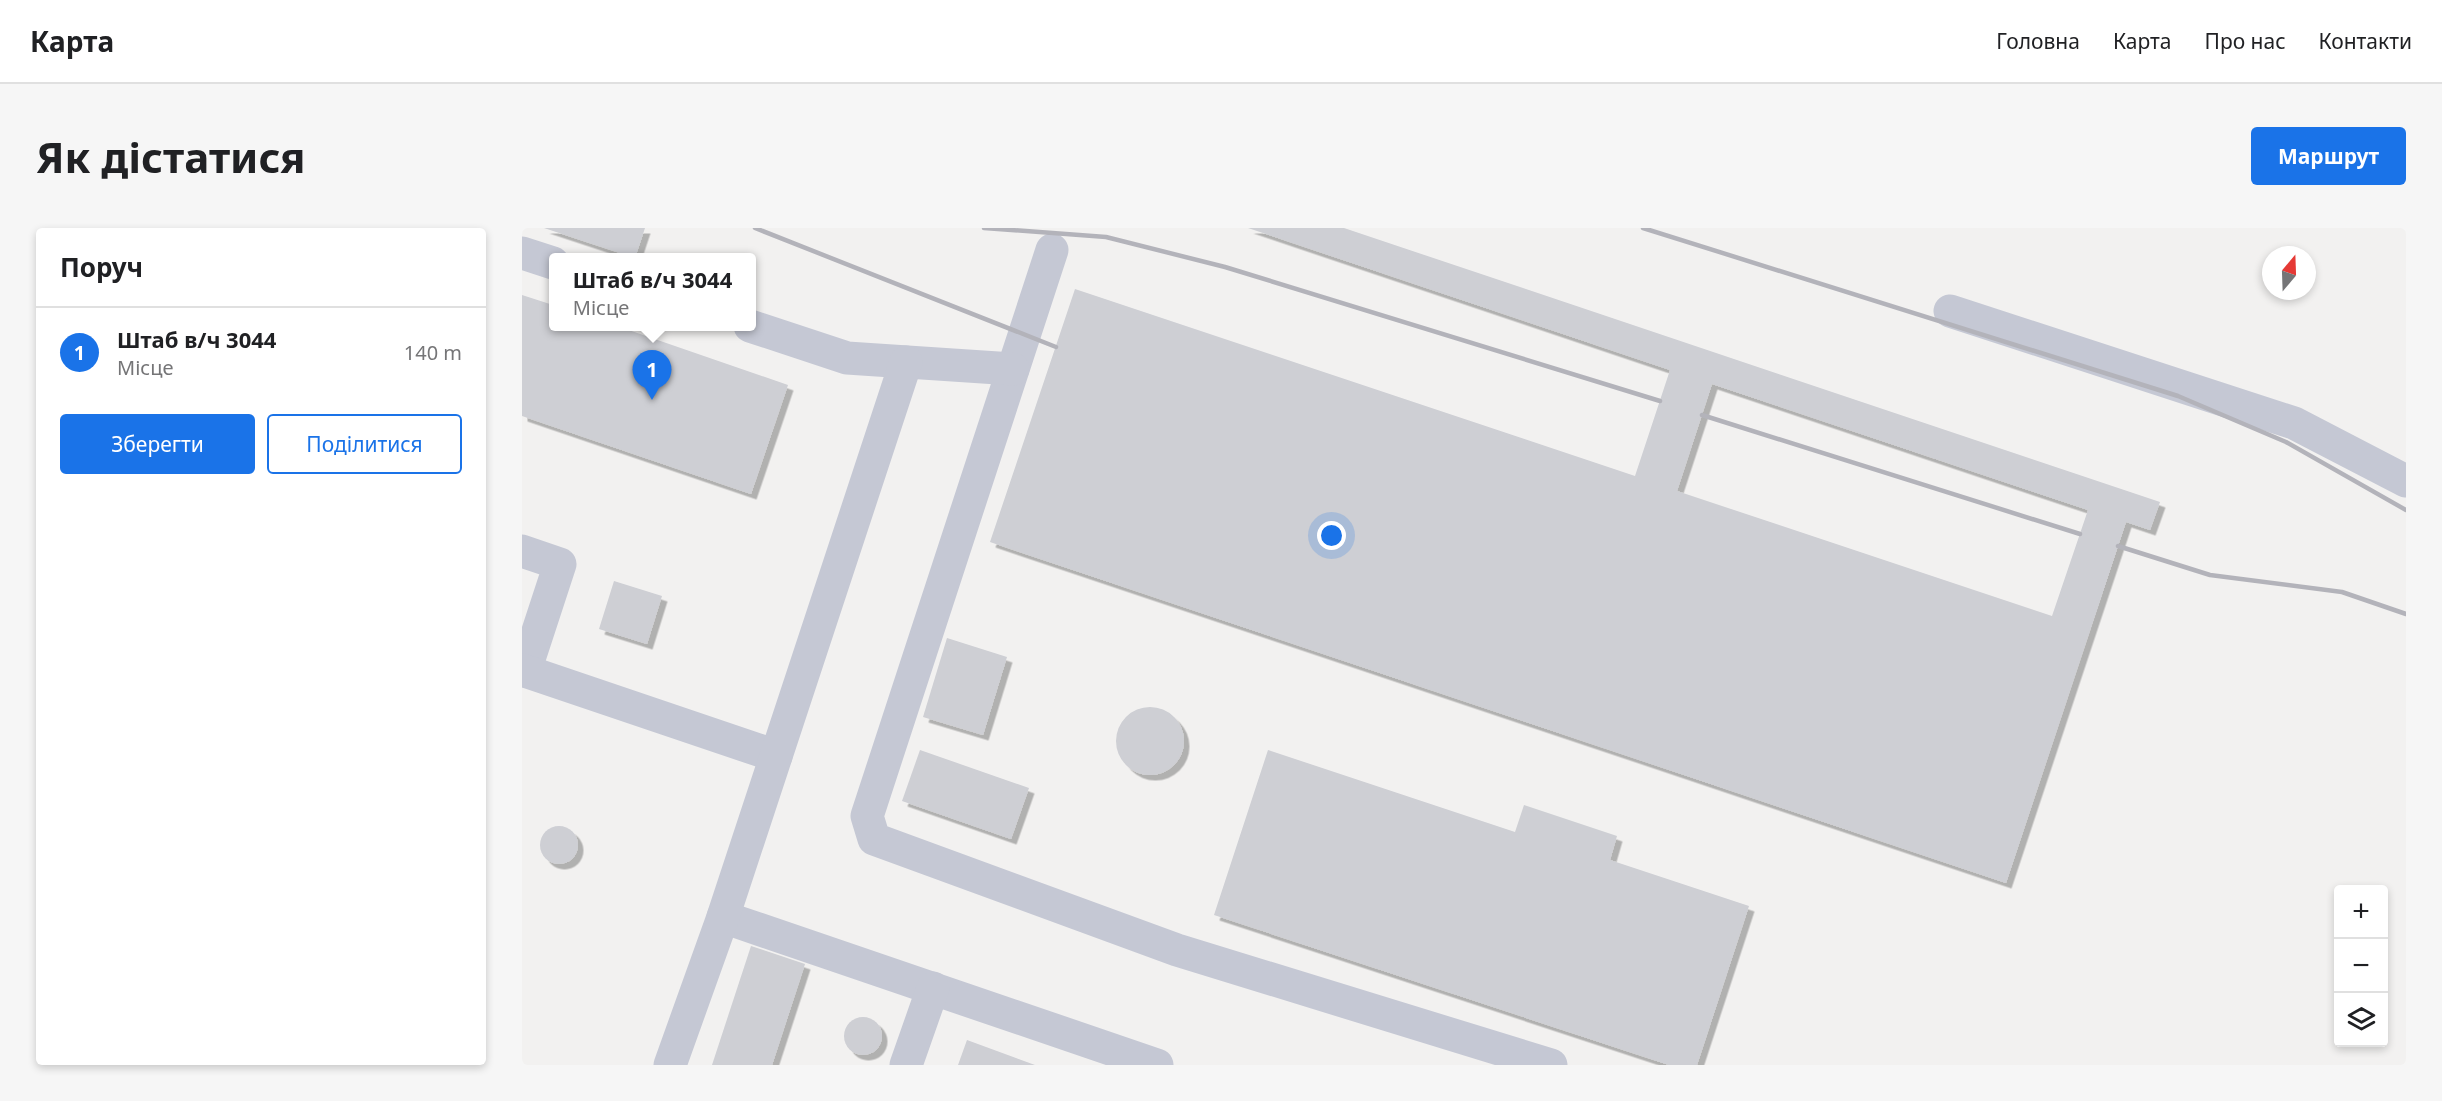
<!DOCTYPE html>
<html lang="uk">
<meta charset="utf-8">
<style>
:root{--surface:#fff;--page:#f6f6f6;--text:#202124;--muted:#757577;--line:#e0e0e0;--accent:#1a73e8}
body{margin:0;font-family:"Noto Sans",sans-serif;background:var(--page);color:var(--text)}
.controls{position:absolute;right:18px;bottom:18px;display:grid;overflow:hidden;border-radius:6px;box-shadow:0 3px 9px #0003}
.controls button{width:54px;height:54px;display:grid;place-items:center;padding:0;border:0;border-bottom:2px solid var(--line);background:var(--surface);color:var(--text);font:30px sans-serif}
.compass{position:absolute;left:1740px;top:18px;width:54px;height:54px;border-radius:50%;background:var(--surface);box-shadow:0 3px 9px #0003;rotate:19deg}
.you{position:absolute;left:810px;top:308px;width:21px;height:21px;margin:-15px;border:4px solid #fff;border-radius:50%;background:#1a73e8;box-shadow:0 0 0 9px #1a73e833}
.badge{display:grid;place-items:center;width:39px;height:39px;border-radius:50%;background:var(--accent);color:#fff;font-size:20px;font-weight:700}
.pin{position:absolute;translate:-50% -50px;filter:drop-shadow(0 2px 3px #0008)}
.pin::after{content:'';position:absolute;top:32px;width:21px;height:18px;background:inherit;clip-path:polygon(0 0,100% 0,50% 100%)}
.popup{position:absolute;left:27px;top:25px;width:207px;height:78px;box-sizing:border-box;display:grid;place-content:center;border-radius:6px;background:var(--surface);filter:drop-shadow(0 2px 4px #0005);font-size:20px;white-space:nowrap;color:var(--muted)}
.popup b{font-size:22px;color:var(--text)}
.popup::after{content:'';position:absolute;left:50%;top:100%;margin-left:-12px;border:12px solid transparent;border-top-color:var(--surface)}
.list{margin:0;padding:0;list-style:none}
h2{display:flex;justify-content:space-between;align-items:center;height:78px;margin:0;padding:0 24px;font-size:26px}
h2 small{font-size:20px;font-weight:400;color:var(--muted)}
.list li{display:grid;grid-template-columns:39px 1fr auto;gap:18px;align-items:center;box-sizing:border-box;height:90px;padding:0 24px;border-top:2px solid var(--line)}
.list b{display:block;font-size:22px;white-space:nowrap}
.list p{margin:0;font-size:20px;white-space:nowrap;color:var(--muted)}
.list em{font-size:20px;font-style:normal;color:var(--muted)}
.actions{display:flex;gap:12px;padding:18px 24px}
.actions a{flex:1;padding:14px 0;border:2px solid var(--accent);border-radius:6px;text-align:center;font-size:21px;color:var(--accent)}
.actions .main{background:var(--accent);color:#fff}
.icon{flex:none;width:33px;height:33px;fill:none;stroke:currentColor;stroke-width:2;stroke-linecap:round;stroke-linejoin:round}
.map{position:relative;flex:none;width:1884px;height:837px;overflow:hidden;border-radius:6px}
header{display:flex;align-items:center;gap:36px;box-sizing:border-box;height:84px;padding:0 30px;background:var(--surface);border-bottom:2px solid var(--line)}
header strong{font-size:28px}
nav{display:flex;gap:33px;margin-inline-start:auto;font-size:21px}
.intro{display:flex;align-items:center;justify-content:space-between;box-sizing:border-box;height:144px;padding:0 36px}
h1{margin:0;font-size:42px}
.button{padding:15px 27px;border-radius:6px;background:var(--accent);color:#fff;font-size:21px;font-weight:700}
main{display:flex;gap:36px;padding:0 36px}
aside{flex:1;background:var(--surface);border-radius:6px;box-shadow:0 3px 9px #0003}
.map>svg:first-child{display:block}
.building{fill:#cecfd4;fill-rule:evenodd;filter:url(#shadow)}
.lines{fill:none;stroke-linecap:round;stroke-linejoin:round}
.minor{stroke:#c5c8d4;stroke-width:33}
.rail{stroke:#b3b3ba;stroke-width:4.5}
</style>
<header>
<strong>Карта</strong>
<nav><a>Головна</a><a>Карта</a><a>Про нас</a><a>Контакти</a></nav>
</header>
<div class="intro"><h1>Як дістатися</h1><a class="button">Маршрут</a></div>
<main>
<aside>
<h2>Поруч<small></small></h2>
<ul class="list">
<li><span class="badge">1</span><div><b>Штаб в/ч 3044</b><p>Місце</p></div><em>140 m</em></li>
</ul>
<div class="actions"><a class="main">Зберегти</a><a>Поділитися</a></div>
</aside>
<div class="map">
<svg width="1884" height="837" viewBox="0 0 1884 837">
<defs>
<filter id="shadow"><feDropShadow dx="5.5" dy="5.5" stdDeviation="0" flood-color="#0004"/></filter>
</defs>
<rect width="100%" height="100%" fill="#f2f1f0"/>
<g class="building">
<polygon points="22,0 123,0 113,30"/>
<path d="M 726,0 L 822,0 L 1638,274 L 1628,302 L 1604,294 L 1484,655 L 468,314 L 553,61 L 1113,248 L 1148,142 ZM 1190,156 L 1566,282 L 1530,388 L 1155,263 Z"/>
<polygon points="0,67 31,77 31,98 95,98 266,157 229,266 0,188"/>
<polygon points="92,353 140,368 125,416 77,401"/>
<polygon points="425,410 485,429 461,507 401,489"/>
<circle cx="628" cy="513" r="34"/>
<polygon points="398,522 507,560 489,611 380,573"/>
<polygon points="746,522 993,604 1002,577 1095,608 1088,632 1227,678 1175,837 1147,837 692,687"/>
<circle cx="37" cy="617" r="19"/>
<polygon points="229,718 283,736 250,837 190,837"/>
<circle cx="341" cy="808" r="19"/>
<polygon points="445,812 513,837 436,837"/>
</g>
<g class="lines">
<g class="minor">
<polyline points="530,22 345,588 352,611 655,722 1029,837"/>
<polyline points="0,25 31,35"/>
<polyline points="1428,83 1772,195 1884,253"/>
<polyline points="228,98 325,130 491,141"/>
<polyline points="0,323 38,336 3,443"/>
<polyline points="0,442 254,528"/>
<polyline points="201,689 635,837"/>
<polyline points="148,837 201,689 384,134"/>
<polyline points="384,837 411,760"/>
</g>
<g class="rail">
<polyline points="233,0 534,119"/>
<polyline points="462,0 584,9 703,39 1138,173"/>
<polyline points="1121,0 1656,168 1764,214 1884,282"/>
<polyline points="1180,187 1558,306"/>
<polyline points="1596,318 1688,347 1820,364 1884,386"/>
</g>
</g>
</svg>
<div class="controls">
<button>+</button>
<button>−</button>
<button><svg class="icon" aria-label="layers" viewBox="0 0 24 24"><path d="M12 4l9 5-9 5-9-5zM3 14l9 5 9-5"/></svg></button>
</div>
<svg class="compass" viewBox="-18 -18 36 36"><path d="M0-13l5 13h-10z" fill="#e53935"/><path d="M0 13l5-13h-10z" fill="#757577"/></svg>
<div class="you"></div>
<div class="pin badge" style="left:130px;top:172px">1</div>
<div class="popup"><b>Штаб в/ч 3044</b>Місце</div>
</div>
</main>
